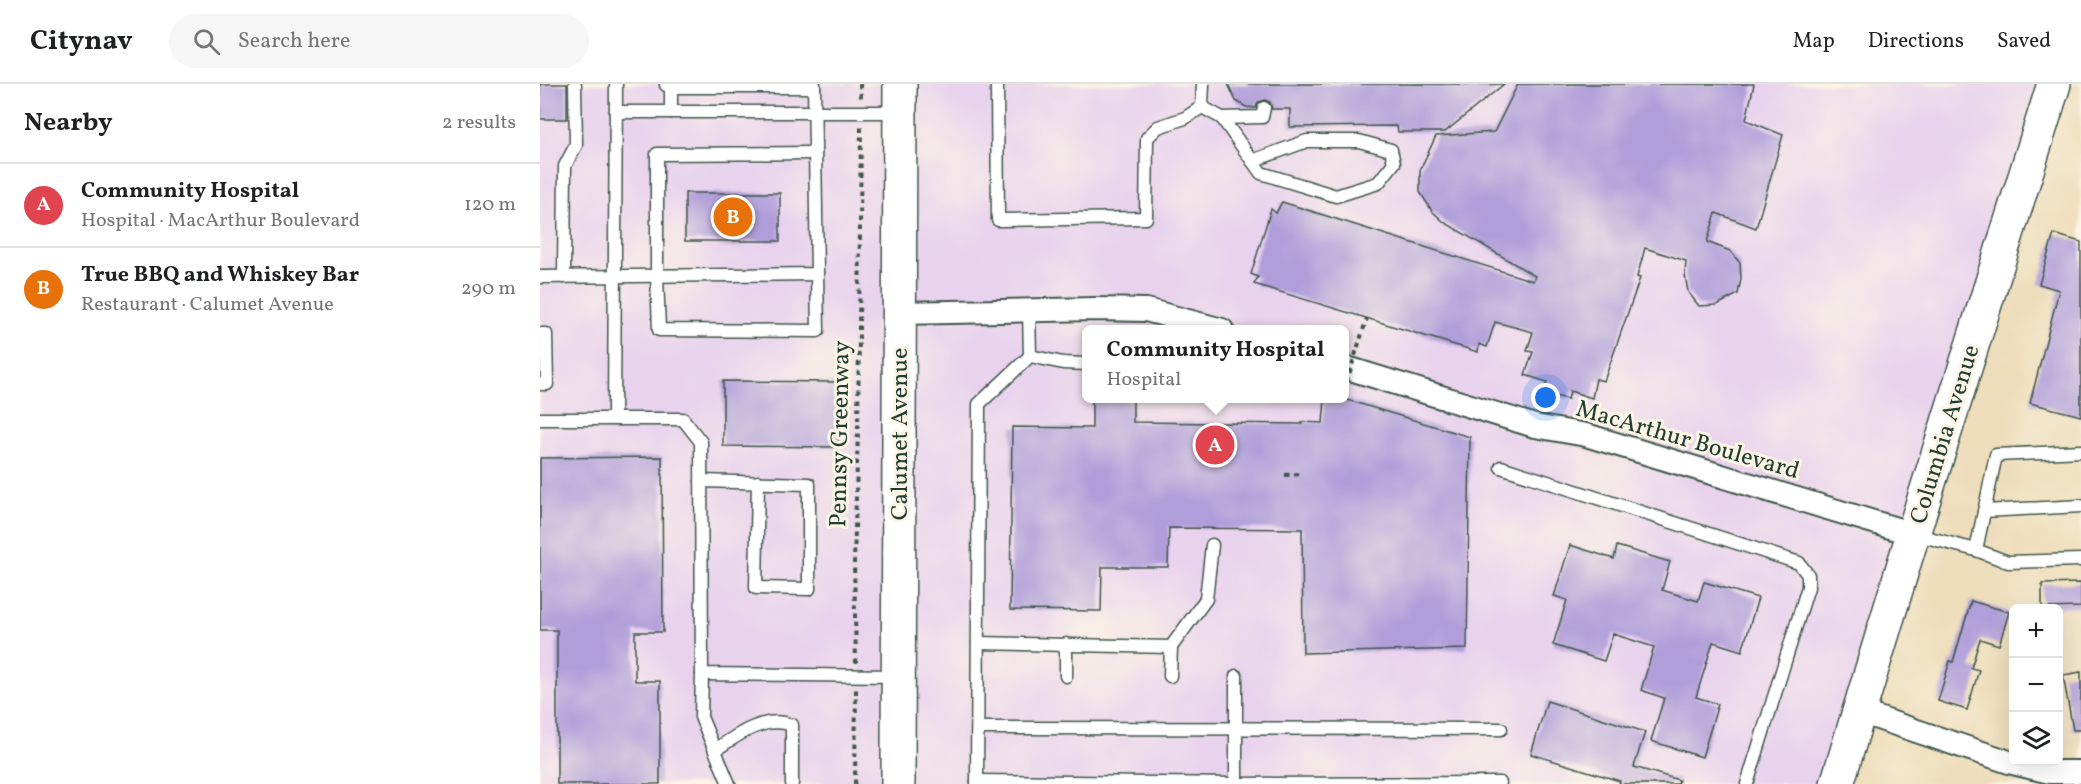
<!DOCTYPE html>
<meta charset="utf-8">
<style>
:root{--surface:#fff;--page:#f6f6f6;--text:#202124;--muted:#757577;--line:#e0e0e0;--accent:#db2777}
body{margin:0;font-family:Vollkorn,serif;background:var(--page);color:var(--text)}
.controls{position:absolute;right:18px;bottom:18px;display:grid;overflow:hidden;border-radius:9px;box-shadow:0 6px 24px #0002}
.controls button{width:54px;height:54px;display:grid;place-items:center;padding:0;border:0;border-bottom:2px solid var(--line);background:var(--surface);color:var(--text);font:30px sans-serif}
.you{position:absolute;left:1006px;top:314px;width:21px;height:21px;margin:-15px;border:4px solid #fff;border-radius:50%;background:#1a73e8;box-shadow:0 0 0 9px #1a73e833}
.badge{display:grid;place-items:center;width:39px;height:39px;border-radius:50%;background:var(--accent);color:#fff;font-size:20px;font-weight:700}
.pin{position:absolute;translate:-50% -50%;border:3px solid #fff;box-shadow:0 2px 6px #0006}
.popup{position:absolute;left:542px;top:241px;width:267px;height:78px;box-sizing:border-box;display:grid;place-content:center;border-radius:9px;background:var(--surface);filter:drop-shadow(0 2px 4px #0005);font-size:20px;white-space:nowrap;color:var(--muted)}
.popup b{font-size:22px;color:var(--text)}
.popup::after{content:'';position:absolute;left:50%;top:100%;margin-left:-12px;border:12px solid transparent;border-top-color:var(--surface)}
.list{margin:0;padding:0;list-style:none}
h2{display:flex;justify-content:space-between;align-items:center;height:78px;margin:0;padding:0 24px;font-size:26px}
h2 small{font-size:20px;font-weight:400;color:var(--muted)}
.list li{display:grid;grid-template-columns:39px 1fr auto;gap:18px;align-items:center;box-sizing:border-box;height:84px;padding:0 24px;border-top:2px solid var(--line)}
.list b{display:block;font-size:22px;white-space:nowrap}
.list p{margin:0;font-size:20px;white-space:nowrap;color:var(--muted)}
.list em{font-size:20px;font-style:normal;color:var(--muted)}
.icon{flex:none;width:33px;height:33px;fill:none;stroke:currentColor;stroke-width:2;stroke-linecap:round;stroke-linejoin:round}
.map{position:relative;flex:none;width:1541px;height:700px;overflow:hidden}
header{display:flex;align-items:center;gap:36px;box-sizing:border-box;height:84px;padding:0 30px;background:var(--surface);border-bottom:2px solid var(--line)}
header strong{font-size:28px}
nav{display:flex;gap:33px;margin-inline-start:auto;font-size:21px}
.search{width:420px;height:54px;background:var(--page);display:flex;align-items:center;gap:15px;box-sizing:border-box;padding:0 21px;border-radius:33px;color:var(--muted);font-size:22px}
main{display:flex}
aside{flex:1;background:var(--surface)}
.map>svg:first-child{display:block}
.built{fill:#e8d2ee;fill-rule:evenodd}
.building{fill:#b09eda}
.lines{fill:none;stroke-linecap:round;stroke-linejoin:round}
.lane-casing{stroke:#3e5548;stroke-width:15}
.street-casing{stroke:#3e5548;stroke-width:26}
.secondary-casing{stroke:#3e5548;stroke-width:36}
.path{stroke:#3e5548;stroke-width:4;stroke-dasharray:4.5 4.5;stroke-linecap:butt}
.lane{stroke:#fff;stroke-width:12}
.street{stroke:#fff;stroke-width:22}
.secondary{stroke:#fff;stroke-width:33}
.path-bridge{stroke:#3e5548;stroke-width:4;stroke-dasharray:4.5 4.5;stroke-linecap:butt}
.labels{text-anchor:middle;stroke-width:6;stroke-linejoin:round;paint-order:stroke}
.street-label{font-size:24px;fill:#1f3d34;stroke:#fcf5e5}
</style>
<header>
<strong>Citynav</strong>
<div class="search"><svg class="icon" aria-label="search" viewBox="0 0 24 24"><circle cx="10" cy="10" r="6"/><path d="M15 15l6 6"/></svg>Search here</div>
<nav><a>Map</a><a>Directions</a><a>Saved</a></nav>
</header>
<main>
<aside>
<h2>Nearby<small>2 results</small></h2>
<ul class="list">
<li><span class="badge" style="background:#e0444e">A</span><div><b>Community Hospital</b><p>Hospital · MacArthur Boulevard</p></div><em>120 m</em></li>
<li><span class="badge" style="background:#e8710a">B</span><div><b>True BBQ and Whiskey Bar</b><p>Restaurant · Calumet Avenue</p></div><em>290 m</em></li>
</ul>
</aside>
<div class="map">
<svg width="1541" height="700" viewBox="0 0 1541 700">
<rect width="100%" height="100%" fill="#fcf5e5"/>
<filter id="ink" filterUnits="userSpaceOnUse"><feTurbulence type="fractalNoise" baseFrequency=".0167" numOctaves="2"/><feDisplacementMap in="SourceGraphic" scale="12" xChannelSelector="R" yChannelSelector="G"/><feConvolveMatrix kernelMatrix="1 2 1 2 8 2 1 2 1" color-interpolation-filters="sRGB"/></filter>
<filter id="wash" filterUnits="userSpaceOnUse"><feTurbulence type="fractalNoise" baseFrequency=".008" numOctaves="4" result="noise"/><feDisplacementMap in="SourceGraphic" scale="24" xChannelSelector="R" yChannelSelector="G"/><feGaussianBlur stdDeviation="1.35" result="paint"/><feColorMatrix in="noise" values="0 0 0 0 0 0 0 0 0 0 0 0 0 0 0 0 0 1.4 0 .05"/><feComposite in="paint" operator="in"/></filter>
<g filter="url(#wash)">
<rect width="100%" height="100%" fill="#edb"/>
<path class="built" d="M 0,0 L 1509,0 L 1293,700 L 0,700 ZM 546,246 L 804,246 L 804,314 L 546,314 Z"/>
<g id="blocks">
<g class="building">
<rect x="0" y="0" width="27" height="35"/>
<polygon points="688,0 964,0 905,48 858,48 857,42 750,43 750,25 732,25 730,18 725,16 718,18 716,24 706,23 696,17"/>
<polygon points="978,0 1214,0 1206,36 1243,51 1216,144 1176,129 1167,158 1190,167 1200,179 1201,195 1198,210 1177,221 1159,222 1148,208 1145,191 1146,177 1105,164 1097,193 1100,194 1064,297 1056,295 1052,314 1030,307 1028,315 1002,309 1007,298 985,291 993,268 987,267 993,248 955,238 947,263 939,260 938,268 714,200 718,193 711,190 731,125 736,129 742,118 993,197 995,192 904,138 892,127 880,108 880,86 896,52 954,48"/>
<rect x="145" y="109" width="95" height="48"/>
<polygon points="1514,150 1541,158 1541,332 1490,319 1519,206 1499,200"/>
<polygon points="183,297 298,298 298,363 183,362"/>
<polygon points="552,315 593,315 593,338 762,340 762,338 783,339 785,315 804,315 930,353 927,565 763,569 762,445 629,444 628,483 562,483 561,527 470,526 472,343 552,344"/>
<polygon points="122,373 123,548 95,548 95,597 120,597 120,700 17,700 17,546 0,546 0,374"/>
<polygon points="1030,461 1074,475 1077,462 1130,478 1122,506 1158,517 1164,498 1218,514 1202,567 1173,558 1156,613 1178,620 1162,673 1111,657 1124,614 1101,606 1114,563 1073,550 1064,577 1013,561 1027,516 1014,512"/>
<polygon points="1541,499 1541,523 1502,524 1502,500"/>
<polygon points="1431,517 1469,528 1459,561 1440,555 1431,584 1439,586 1427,626 1398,617 1410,577 1413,578"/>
<polygon points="1541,588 1541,646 1533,646 1523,591"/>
<polygon points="1007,617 1105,648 1094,683 1139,696 1138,700 1079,700 1080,697 991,670"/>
</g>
</g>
</g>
<g filter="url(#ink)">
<use href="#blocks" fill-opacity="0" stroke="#3e5548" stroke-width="1.5"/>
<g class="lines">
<defs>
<g id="lane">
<polyline points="457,0 458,136 606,134 607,54 618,43 645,34 662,23 663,0"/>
<polyline points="126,1 131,3 131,28"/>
<polyline points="131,3 274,3"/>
<polyline points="662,23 682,34 722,33 724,24"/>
<polyline points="76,28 359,28"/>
<polyline points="682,34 721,89 796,112 838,99 854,79 851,66 819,57 767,57 712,77"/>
<polyline points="275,69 117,70 117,191 119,246 278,247 277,190"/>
<polyline points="0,193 277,190 274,0"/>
<polyline points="24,193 25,82 36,61 35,0"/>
<polyline points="0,250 6,250 7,300 0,300"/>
<polyline points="490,272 523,279 546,280"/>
<polyline points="74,334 76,0"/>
<polyline points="0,335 143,335 161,358 162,590 356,592"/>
<polyline points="961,383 1259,479 1268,491 1268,503 1207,700"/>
<polyline points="161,397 269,400 269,505 216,504 218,398"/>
<polyline points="1444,427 1541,422"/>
<polyline points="1374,450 1436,466 1468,478 1541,476"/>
<polyline points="1436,466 1456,371 1541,367"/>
<polyline points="438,559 631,563 630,592"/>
<polyline points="526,560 526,592"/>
<polyline points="631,563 666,515 672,461"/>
<polyline points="162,590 161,633 189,700"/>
<polyline points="438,644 961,645"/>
<path d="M 175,666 C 197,651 224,631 252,641 L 252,700"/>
<polyline points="437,697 696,700 960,699"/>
<polyline points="437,700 439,320 490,272 489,226"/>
<polyline points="696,700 696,592"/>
</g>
<g id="street">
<polyline points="360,229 555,225 606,226 682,246"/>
<polyline points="804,283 995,342 1046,351 1373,450"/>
<polyline points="1320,628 1469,678 1510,688 1541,688"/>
</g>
<g id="secondary">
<polyline points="358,700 360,0"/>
<polyline points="1297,700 1373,450 1514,0"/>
</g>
</defs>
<use href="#lane" class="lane-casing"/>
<use href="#street" class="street-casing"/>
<use href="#secondary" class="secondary-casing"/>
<g class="path">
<polyline points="320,0 321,15"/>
<polyline points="745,391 762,390"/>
<polyline points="316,579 314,478 318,346 321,41"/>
<polyline points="315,700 316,605"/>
</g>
<use href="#lane" class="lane"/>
<use href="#street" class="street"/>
<use href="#secondary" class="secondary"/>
<polyline class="path-bridge" points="804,306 827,234"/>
</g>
</g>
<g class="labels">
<g class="street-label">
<text transform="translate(299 350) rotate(-89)" y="8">Pennsy Greenway</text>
<text transform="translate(359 350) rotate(-90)" y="8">Calumet Avenue</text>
<text transform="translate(1404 350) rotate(-73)" y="8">Columbia Avenue</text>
<text transform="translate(1148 355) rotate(16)" y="8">MacArthur Boulevard</text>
</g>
</g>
</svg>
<div class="controls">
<button>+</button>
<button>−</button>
<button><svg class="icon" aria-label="layers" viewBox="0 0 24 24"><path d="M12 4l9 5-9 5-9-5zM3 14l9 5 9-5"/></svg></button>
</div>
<div class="you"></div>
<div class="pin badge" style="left:675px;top:361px;background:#e0444e">A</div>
<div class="popup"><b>Community Hospital</b>Hospital</div>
<div class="pin badge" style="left:193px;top:133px;background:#e8710a">B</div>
</div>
</main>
